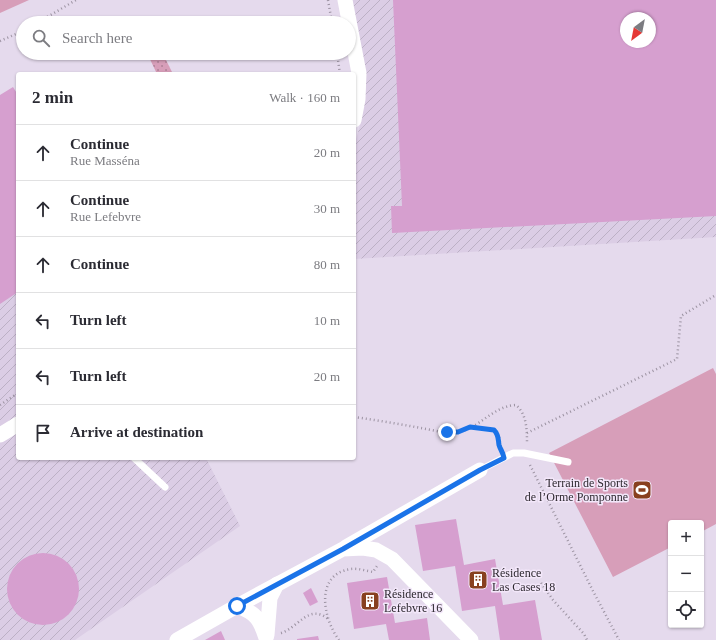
<!DOCTYPE html>
<meta charset="utf-8">
<style>
:root{--surface:#fff;--page:#f7f7f7;--text:#2b2b33;--muted:#7c7c81;--line:#e1e1e2}
body{margin:0;font-family:"Times New Roman",serif;background:var(--page);color:var(--text)}
.controls{position:absolute;right:12px;bottom:12px;display:grid;overflow:hidden;border-radius:4px;box-shadow:0 1px 3px #0004}
.controls button{width:36px;height:36px;display:grid;place-items:center;padding:0;border:0;border-bottom:1px solid var(--line);background:var(--surface);color:var(--text);font:20px sans-serif}
.compass{position:absolute;left:620px;top:12px;width:36px;height:36px;border-radius:50%;background:var(--surface);box-shadow:0 1px 3px #0004;rotate:212deg}
.stop{position:absolute;width:12px;height:12px;margin:-9px;border:3px solid #1a73e8;border-radius:50%;background:#fff}
.stop.end{background:#1a73e8;border-color:#fff;box-shadow:0 1px 4px #0008}
.list{margin:0;padding:0;list-style:none}
h2{display:flex;justify-content:space-between;align-items:center;height:52px;margin:0;padding:0 16px;font-size:17px}
h2 small{font-size:13px;font-weight:400;color:var(--muted)}
.list li{display:grid;grid-template-columns:26px 1fr auto;gap:12px;align-items:center;box-sizing:border-box;height:56px;padding:0 16px;border-top:1px solid var(--line)}
.list b{display:block;font-size:15px;white-space:nowrap}
.list p{margin:0;font-size:13px;white-space:nowrap;color:var(--muted)}
.list em{font-size:13px;font-style:normal;color:var(--muted)}
.icon{flex:none;width:22px;height:22px;fill:none;stroke:currentColor;stroke-width:2;stroke-linecap:round;stroke-linejoin:round}
.map{position:relative;flex:none;width:716px;height:640px;overflow:hidden}
.search{position:absolute;background:var(--surface);box-shadow:0 1px 3px #0004;left:16px;top:16px;width:340px;height:44px;display:flex;align-items:center;gap:10px;box-sizing:border-box;padding:0 14px;border-radius:22px;color:var(--muted);font-size:15px}
.panel{position:absolute;background:var(--surface);box-shadow:0 1px 3px #0004;left:16px;top:72px;width:340px;height:388px;border-radius:4px}
.map>svg:first-child{display:block}
.industrial{fill:url(#industrial-furrows);fill-rule:evenodd}
.grass{fill:url(#grass-dots)}
.green{fill:#d79eb9}
.building{fill:#d69fcf;fill-rule:evenodd}
.lines{fill:none;stroke-linecap:round;stroke-linejoin:round}
.path{stroke:#9c93a2;stroke-width:2.5;stroke-dasharray:1 3;stroke-linecap:butt}
.lane{stroke:#fff;stroke-width:7}
.street{stroke:#fff;stroke-width:15}
.route{stroke:#1a73e8;stroke-width:5}
.labels{text-anchor:middle;stroke-width:3;stroke-linejoin:round;paint-order:stroke}
.poi-label{font-size:12px;fill:#2d282f;stroke:#f3e7fa;text-anchor:start}
</style>
<div class="map">
<svg width="716" height="640" viewBox="0 0 716 640">
<defs>
<pattern id="industrial-furrows" width="10" height="10" patternUnits="userSpaceOnUse"><rect width="10" height="10" fill="#dbcde5"/><path d="M-1 1l2-2M0 10L10 0M9 11l2-2" fill="none" stroke="#bcb0c5"/></pattern>
<pattern id="grass-dots" width="8" height="8" patternUnits="userSpaceOnUse"><rect width="8" height="8" fill="#d79eb9"/><path d="M2 2h.1M6 6h.1" fill="none" stroke="#af8197" stroke-width="1.8" stroke-linecap="round"/></pattern>
</defs>
<rect width="100%" height="100%" fill="#e5daed"/>
<g class="industrial">
<path d="M 349,0 L 716,0 L 716,237 L 354,259 L 354,146 L 361,122 ZM 626,18 L 650,18 L 650,42 L 626,42 Z"/>
<polygon points="18,228 18,458 206,458 240,526 75,640 0,640 0,242"/>
</g>
<polygon class="grass" points="147,53 164,53 165,58 173,74 157,74"/>
<g class="green">
<polygon points="0,0 29,0 0,13"/>
<polygon points="713,368 716,374 716,524 701,532 701,523 671,523 671,547 613,577 549,453"/>
</g>
<g class="building">
<path d="M 393,0 L 716,0 L 716,216 L 392,233 L 391,206 L 402,206 ZM 626,18 L 650,18 L 650,42 L 626,42 Z"/>
<polygon points="13,87 18,95 18,292 0,304 0,95"/>
<polygon points="456,519 464,565 495,559 503,605 535,600 542,640 500,640 495,606 462,611 455,566 423,571 415,525"/>
<circle cx="43" cy="589" r="36"/>
<polygon points="387,577 395,623 427,618 430,640 389,640 386,624 354,629 347,583"/>
<polygon points="311,588 318,602 310,606 303,593"/>
<polygon points="221,631 225,640 205,640"/>
<polygon points="318,636 319,640 297,640 297,639"/>
</g>
<g class="lines">
<g class="path">
<polyline points="328,0 332,23"/>
<polyline points="37,23 76,0"/>
<polyline points="0,41 23,31"/>
<polyline points="337,53 340,74"/>
<polyline points="0,405 18,393"/>
<path d="M 354,417 C 376,420 399,424 421,428 C 433,430 446,434 458,432 C 480,428 493,406 516,405 C 527,414 527,431 527,444"/>
<polyline points="471,427 494,430 499,437 501,448"/>
<polyline points="527,433 677,359 681,316 716,295"/>
<polyline points="530,465 593,591 619,640"/>
<polyline points="541,583 553,600 584,634 587,640"/>
<path d="M 281,633 C 298,628 309,603 328,619"/>
<path d="M 339,640 C 323,619 314,574 351,569 C 358,568 367,571 373,572 L 377,566"/>
</g>
<g class="lane">
<polyline points="134,458 165,487"/>
<polyline points="480,470 513,453 524,453 568,462"/>
</g>
<g class="street">
<polyline points="345,0 359,73 358,99 354,120"/>
<polyline points="0,435 18,424"/>
<polyline points="346,547 480,470"/>
<polyline points="237,606 343,549 363,548 376,550 392,559 471,640"/>
<polyline points="267,635 270,598 277,584"/>
<path d="M 177,640 L 237,606 C 256,613 260,619 266,638"/>
</g>
</g>
<g class="lines">
<path class="route" d="M 237,606 L 343,549 L 480,470 L 504,458 C 503,452 500,449 499,445 C 498,439 499,435 494,430 L 470,427 L 458,432 L 447,432"/>
</g>
<defs>
<symbol id="stadium-square" viewBox="-11 -11 22 22"><rect x="-9" y="-9" width="18" height="18" rx="4" fill="#88401f" stroke="#f3e7fa"/><path d="M0-5a6.5 5 0 1 0 0 10a6.5 5 0 1 0 0-10ZM-3.5-1.8h7v3.6h-7Z" fill="#fff"/></symbol>
<symbol id="building-square" viewBox="-11 -11 22 22"><rect x="-9" y="-9" width="18" height="18" rx="4" fill="#88401f" stroke="#f3e7fa"/><path d="M-4-6H4V6H1V3H-1V6H-4ZM-2.5-4.3h1.7v1.8h-1.7ZM.8-4.3h1.7v1.8H.8ZM-2.5-1h1.7V.8h-1.7ZM.8-1h1.7V.8H.8Z" fill="#fff"/></symbol>
</defs>
<g fill-rule="evenodd">
<use href="#stadium-square" x="631" y="479" width="22" height="22"/>
<use href="#building-square" x="467" y="569" width="22" height="22"/>
<use href="#building-square" x="359" y="590" width="22" height="22"/>
</g>
<g class="labels">
<g class="poi-label">
<text x="628" y="487" text-anchor="end">Terrain de Sports<tspan x="628" dy="14">de l’Orme Pomponne</tspan></text>
<text x="492" y="577">Résidence<tspan x="492" dy="14">Las Cases 18</tspan></text>
<text x="384" y="598">Résidence<tspan x="384" dy="14">Lefebvre 16</tspan></text>
</g>
</g>
</svg>
<div class="controls">
<button>+</button>
<button>−</button>
<button><svg class="icon" aria-label="locate" viewBox="0 0 24 24"><circle cx="12" cy="12" r="6"/><path d="M12 2v4M12 18v4M2 12h4M18 12h4"/></svg></button>
</div>
<svg class="compass" viewBox="-18 -18 36 36"><path d="M0-13l5 13h-10z" fill="#e53935"/><path d="M0 13l5-13h-10z" fill="#7c7c81"/></svg>
<div class="stop" style="left:237px;top:606px"></div>
<div class="stop end" style="left:447px;top:432px"></div>
<div class="search"><svg class="icon" aria-label="search" viewBox="0 0 24 24"><circle cx="10" cy="10" r="6"/><path d="M15 15l6 6"/></svg>Search here</div>
<section class="panel">
<h2>2 min<small>Walk · 160 m</small></h2>
<ul class="list">
<li><svg class="icon" aria-label="ahead" viewBox="0 0 24 24"><path d="M12 20V5M6 11l6-6 6 6"/></svg><div><b>Continue</b><p>Rue Masséna</p></div><em>20 m</em></li>
<li><svg class="icon" aria-label="ahead" viewBox="0 0 24 24"><path d="M12 20V5M6 11l6-6 6 6"/></svg><div><b>Continue</b><p>Rue Lefebvre</p></div><em>30 m</em></li>
<li><svg class="icon" aria-label="ahead" viewBox="0 0 24 24"><path d="M12 20V5M6 11l6-6 6 6"/></svg><div><b>Continue</b></div><em>80 m</em></li>
<li><svg class="icon" aria-label="left" viewBox="0 0 24 24"><path d="M17 20v-9H6M10 6l-5 5 5 5"/></svg><div><b>Turn left</b></div><em>10 m</em></li>
<li><svg class="icon" aria-label="left" viewBox="0 0 24 24"><path d="M17 20v-9H6M10 6l-5 5 5 5"/></svg><div><b>Turn left</b></div><em>20 m</em></li>
<li><svg class="icon" aria-label="arrive" viewBox="0 0 24 24"><path d="M6 21V4h12l-3 4 3 4H6"/></svg><div><b>Arrive at destination</b></div></li>
</ul>
</section>
</div>
